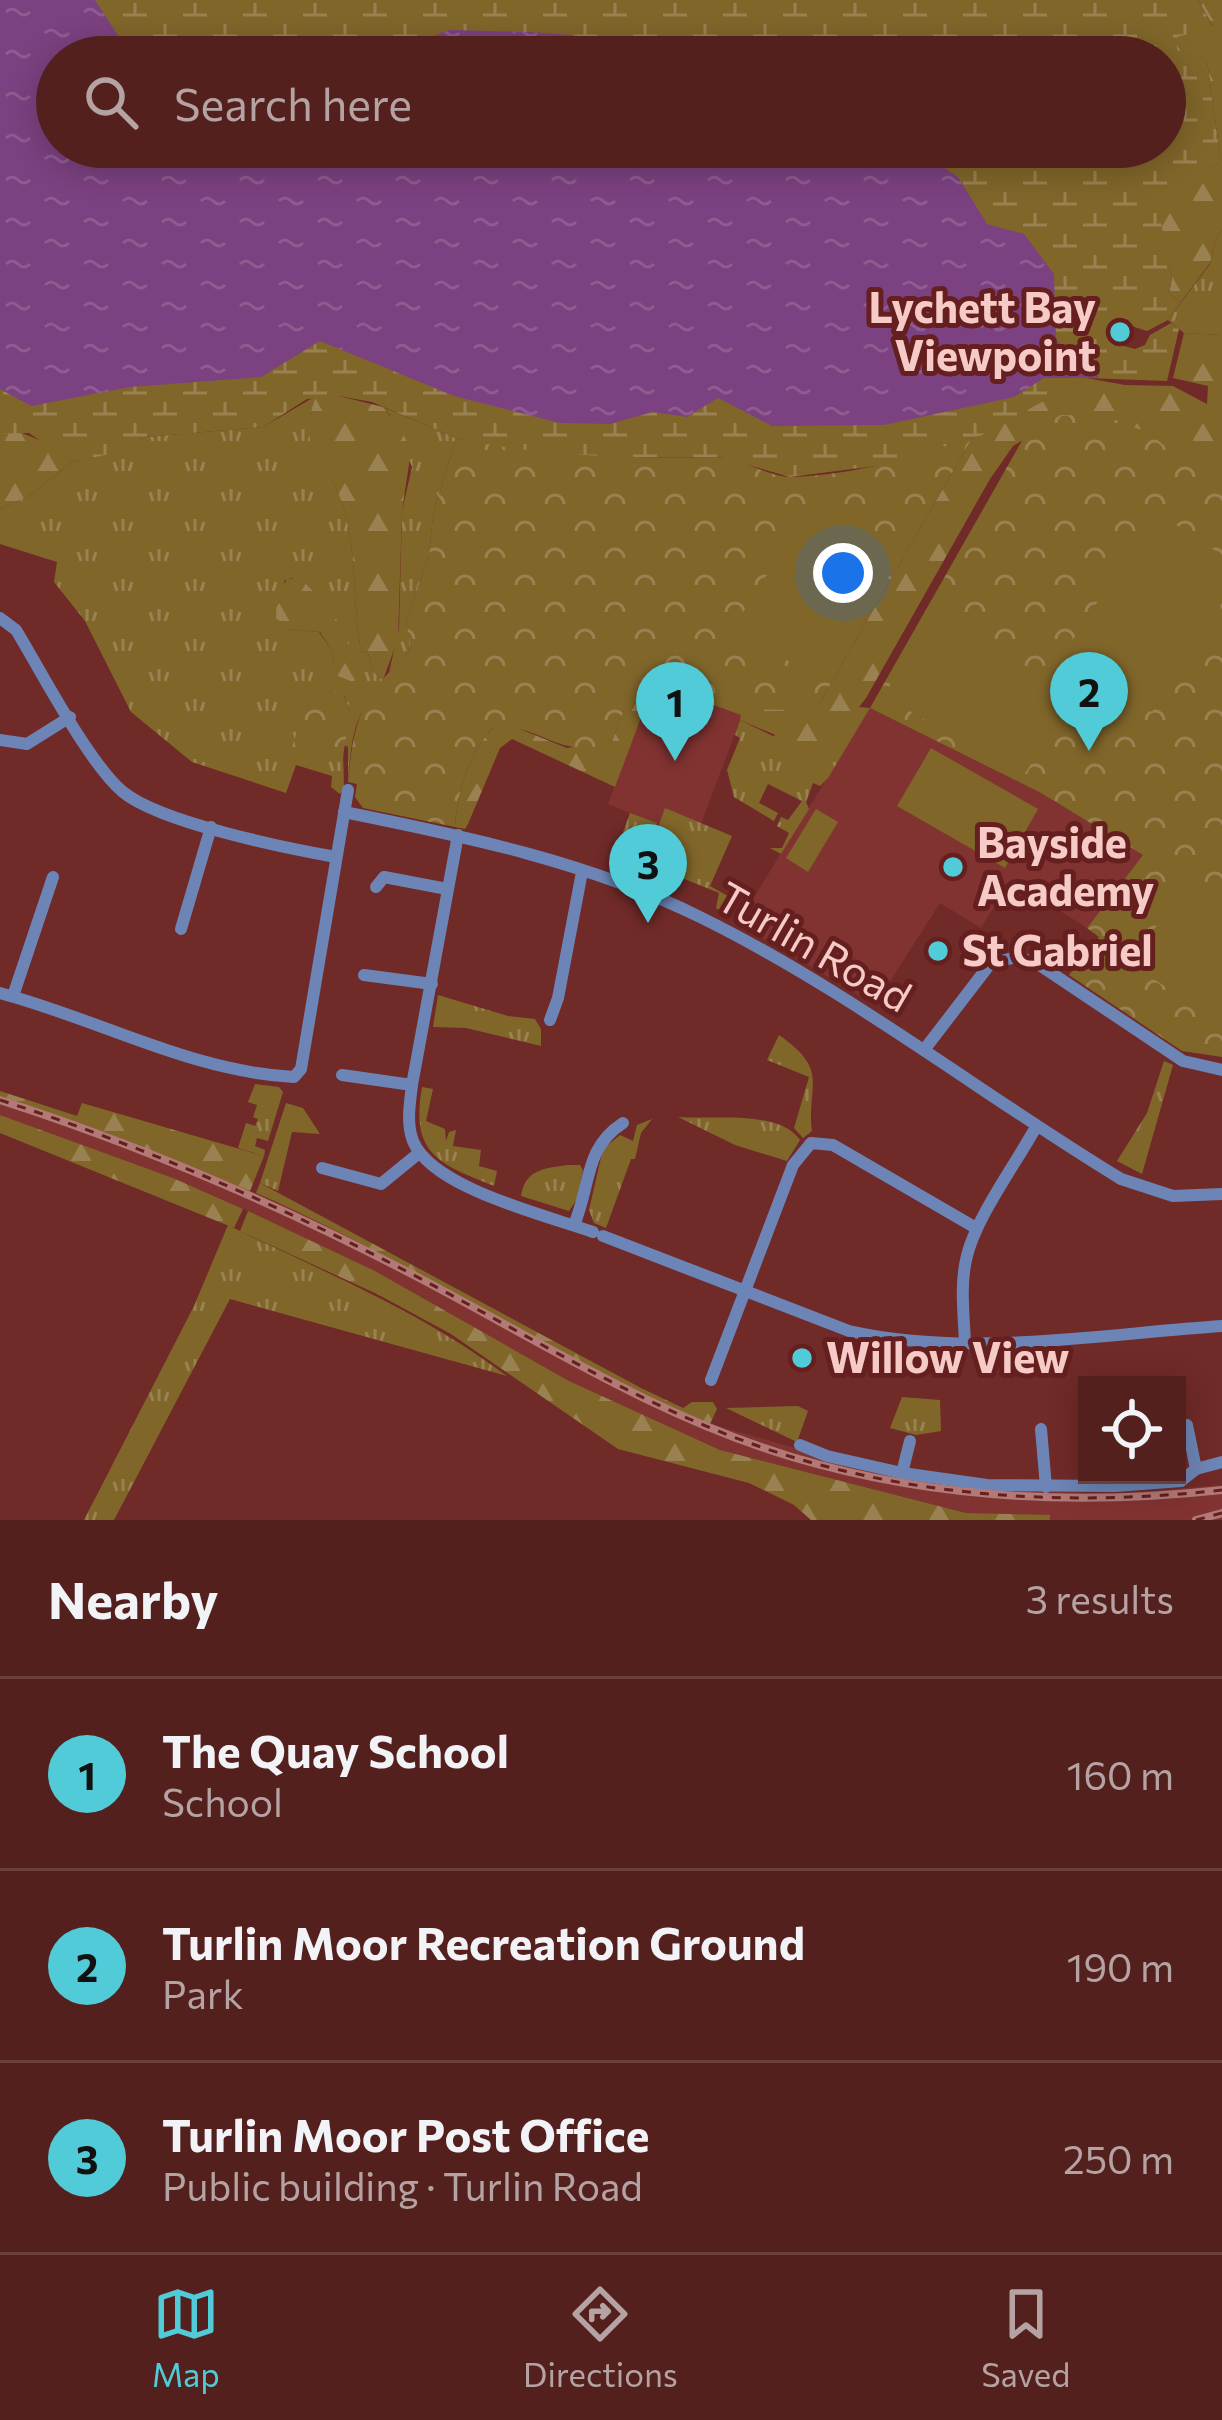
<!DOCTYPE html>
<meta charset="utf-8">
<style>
:root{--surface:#54201e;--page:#5a2827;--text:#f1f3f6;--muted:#b5a3a4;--line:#6a3e3c;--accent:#52cbd8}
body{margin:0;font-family:Commissioner,sans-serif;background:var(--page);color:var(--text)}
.controls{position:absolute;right:36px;bottom:36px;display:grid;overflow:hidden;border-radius:0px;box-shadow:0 6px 30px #0003}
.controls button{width:108px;height:108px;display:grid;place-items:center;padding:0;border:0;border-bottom:3px solid var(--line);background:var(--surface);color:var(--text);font:60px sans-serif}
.you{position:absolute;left:843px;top:573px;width:42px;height:42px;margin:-30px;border:9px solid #fff;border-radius:50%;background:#1a73e8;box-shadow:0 0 0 18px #1a73e833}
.badge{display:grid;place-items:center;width:78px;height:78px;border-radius:50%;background:var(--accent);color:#111;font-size:39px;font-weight:700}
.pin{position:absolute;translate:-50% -99px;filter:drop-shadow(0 3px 6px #0008)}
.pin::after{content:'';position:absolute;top:63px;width:42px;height:36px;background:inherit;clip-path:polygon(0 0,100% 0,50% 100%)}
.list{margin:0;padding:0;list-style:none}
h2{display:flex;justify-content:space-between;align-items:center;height:156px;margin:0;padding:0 48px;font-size:51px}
h2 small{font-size:39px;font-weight:400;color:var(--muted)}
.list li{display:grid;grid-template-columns:78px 1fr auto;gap:36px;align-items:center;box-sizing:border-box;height:192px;padding:0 48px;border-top:3px solid var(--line)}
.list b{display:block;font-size:45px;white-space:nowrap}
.list p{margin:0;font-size:39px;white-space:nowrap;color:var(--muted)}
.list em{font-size:39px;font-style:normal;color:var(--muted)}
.icon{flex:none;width:66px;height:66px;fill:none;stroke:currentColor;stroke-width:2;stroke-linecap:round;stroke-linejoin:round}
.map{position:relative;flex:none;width:1222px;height:1520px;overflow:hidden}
.search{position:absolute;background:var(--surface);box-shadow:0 6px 30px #0003;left:36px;right:36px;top:36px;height:132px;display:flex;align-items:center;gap:30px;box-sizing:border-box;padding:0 42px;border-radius:66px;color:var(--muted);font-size:45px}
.sheet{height:732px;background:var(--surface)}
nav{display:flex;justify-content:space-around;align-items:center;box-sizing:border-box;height:168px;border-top:3px solid var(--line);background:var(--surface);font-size:33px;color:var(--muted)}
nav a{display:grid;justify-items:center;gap:6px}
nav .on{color:var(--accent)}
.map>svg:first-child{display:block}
.built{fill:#813331}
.grass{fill:url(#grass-tufts);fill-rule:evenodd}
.forest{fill:url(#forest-firs)}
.wetland{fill:url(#wetland-marsh);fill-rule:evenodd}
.park{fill:url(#park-crowns)}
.pitch{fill:#81662a}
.water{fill:url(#water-ripples)}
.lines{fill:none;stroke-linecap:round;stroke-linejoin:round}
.minor{stroke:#6d85b6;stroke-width:12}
.rail-casing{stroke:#b27976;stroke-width:8}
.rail{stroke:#641f1e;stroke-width:3;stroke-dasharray:9;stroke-linecap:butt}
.poi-dot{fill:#52cbd8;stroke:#641f1e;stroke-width:4.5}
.labels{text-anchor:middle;stroke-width:10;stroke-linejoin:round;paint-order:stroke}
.poi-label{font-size:42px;font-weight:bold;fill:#f6cac6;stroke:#641f1e;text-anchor:start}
.street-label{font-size:42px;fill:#f6cac6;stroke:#641f1e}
</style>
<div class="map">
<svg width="1222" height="1520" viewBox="0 0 1222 1520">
<defs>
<pattern id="grass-tufts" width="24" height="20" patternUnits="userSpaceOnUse" patternTransform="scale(3)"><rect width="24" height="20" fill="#81662a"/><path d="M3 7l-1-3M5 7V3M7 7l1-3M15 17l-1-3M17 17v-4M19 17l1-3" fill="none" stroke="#9a8151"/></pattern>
<pattern id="forest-firs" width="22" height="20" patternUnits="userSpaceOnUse" patternTransform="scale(3)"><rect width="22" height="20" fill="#81662a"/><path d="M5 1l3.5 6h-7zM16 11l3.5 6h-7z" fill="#9a8151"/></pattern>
<pattern id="wetland-marsh" width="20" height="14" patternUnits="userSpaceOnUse" patternTransform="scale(3)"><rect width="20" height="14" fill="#81662a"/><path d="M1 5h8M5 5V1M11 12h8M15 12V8" fill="none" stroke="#9a8151"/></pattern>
<pattern id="park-crowns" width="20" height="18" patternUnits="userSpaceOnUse" patternTransform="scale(3)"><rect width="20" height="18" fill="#81662a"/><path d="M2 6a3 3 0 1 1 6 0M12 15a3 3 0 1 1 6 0" fill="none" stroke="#9a8151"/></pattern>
<pattern id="water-ripples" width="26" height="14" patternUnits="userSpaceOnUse" patternTransform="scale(3)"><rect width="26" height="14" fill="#7c4180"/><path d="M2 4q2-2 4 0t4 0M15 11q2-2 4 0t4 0" fill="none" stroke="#8f5b90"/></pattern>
</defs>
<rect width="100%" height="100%" fill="#702a28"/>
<g class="built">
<polygon points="654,683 742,715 681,877 660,869 655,877 646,880 611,866 630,813 608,804"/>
<polygon points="870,708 1041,793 1143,855 1087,928 1011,880 981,928 940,903 875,1005 738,923"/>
<polygon points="0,1096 109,1134 303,1213 379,1251 606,1377 703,1422 892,1475 1000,1490 1115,1494 1222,1485 1222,1520 1050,1520 1049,1516 966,1513 720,1450 569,1381 375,1271 248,1211 173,1178 0,1115"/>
</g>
<g class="grass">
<polygon points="1222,231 1222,335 1184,333 1168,320 1210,264 1216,239"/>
<path d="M 316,396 C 296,445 326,457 341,500 C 358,548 352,601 361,651 L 368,653 L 374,672 L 383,680 C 353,719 353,731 348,779 L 348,747 L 343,745 L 350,712 L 344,695 L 342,762 L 343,747 L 344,789 L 340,794 L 331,787 L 332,776 L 296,765 L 286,793 L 192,762 L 131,712 L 85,621 L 54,582 L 57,562 L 0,544 L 0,509 L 31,495 L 72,462 L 108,454 L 146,437 L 263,427 ZM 291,578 C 333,589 330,639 336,675 L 331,649 L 319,632 L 289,629 L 284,581 Z"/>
<polygon points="383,407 456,438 433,515 429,555 406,624 411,643 408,653 389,672 399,629 402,511 412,467 390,415"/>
<polygon points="858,707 870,708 828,778 820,786 813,783 806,802 809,809 781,854 770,848 782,848 789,833 777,826 781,817 788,820 802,801 768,784 759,803 778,813 774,821 734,797 727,770 740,738 735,735 740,720 773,736"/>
<polygon points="665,808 732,836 710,886 735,900 727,916 716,908 719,893 660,869 650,880 640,877"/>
<polygon points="630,813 657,823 638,876 611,866"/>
<polygon points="438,995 508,1016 535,1019 541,1029 541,1046 466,1028 433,1027"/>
<path d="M 779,1035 C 830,1071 807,1083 812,1131 L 803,1138 L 794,1128 L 809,1077 L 767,1060 Z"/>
<polygon points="1164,1061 1173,1065 1142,1174 1117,1161 1147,1113"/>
<polygon points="255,1084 279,1087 283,1092 268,1141 257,1138 255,1146 265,1150 264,1156 238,1148 246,1123 255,1126 258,1119 253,1117 257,1105 248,1102"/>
<path d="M 422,1087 L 433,1089 L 426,1121 L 445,1129 L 446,1141 L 449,1132 L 456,1130 L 453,1146 L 481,1150 L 479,1166 L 497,1171 L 494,1186 C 440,1164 410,1155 422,1087 Z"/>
<polygon points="286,1103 303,1108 320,1134 292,1132 278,1191 260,1183"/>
<path d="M 678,1117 C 712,1120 778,1109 800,1140 L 787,1161 L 735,1145 Z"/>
<polygon points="652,1119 641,1133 635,1159 631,1159 606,1228 594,1223 589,1210 603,1149 620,1135 633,1141 637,1125"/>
<path d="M 569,1165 L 580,1165 L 583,1170 L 577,1199 L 569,1211 L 521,1196 C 525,1170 543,1168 569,1165 Z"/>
<path d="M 228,1225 C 327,1274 417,1309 507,1376 L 230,1299 L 114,1520 L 84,1520 L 194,1306 Z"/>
<polygon points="902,1397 940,1400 941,1431 916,1435 890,1428"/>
<polygon points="798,1406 808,1411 797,1442 726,1408"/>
</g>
<g class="forest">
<polygon points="1198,0 1222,0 1222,231 1216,239 1210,263 1181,302 1169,294 1172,277 1157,208 1221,161 1207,61 1176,50 1177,36 1213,26"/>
<path d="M 1184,333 L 1222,335 L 1222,507 L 1032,435 L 1013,446 L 990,479 L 866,698 L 836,737 L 806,748 L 740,720 L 741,715 L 654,683 L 615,787 L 512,739 L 500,748 L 468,824 L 465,829 L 455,827 C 457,792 469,751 495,726 L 510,725 L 567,748 L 612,741 L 638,673 L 686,690 L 818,706 L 972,438 L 1086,378 L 1125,385 L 1173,386 L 1207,404 L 1208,386 L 1173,378 Z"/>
<path d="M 316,396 L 339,396 L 383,407 L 402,431 L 411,451 L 402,511 L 398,639 L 383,680 L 374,672 L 368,653 L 361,651 C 352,601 358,548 341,500 C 324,453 295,450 316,396 Z"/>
<polygon points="17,431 44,442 72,462 31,495 0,509 0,434"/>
<path d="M 299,578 C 332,606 355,639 355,683 L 336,675 L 331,649 L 320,632 L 289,629 L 276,618 L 277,595 L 287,579 Z"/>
<polygon points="0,1091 77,1116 82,1103 264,1156 250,1191 109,1134 0,1096"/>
<polygon points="0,1115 173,1178 243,1209 234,1228 0,1133"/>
<path d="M 260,1183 L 641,1388 L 683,1408 L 692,1402 L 713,1402 L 717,1409 L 710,1424 L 703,1422 C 547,1360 410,1259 256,1193 Z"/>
<polygon points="248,1211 375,1271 569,1381 720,1450 966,1513 1050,1515 1050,1520 811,1520 794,1505 749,1483 618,1449 451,1334 377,1294 240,1231"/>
</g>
<path class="wetland" d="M 0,0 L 1198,0 L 1213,27 L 1177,37 L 1177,50 L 1207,61 L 1221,161 L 1158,208 L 1172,277 L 1169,294 L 1181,302 L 1168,320 L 1147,331 L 1119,322 L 1112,327 L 1111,336 L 1116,344 L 1135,349 L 1145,345 L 1150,335 L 1171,323 L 1179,329 L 1167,381 L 1086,378 L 982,435 L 891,464 L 790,477 L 720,457 L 576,457 L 523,453 L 456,438 L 372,402 L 339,396 L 307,399 L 263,427 L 146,437 L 110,454 L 72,462 L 29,433 L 0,434 ZM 57,57 L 1165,57 L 1165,147 L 57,147 Z"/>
<g class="park">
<polygon points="1061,415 1106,416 1149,433 1222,493 1222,1057 1182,1051 1069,975 1099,937 1087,928 1143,855 1041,793 870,708 1027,432"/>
<path d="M 456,438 C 542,457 625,458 713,457 C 741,457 766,477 792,477 C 854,475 914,457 972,438 L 818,706 L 789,710 L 735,709 L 638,674 L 612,741 C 564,763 540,724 495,726 C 469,751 457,792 455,827 L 363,808 L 355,797 L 357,784 L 348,782 C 354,718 361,698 408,653 L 411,644 L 406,624 L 429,555 L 433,515 Z"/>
<polygon points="313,683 344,696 350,712 342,763 292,747"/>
</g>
<g class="pitch">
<polygon points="813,503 900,559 821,682 734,626"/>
<polygon points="1156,512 1222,555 1222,603 1152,712 1063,655"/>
<polygon points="933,616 1070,701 1021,780 884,695"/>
<polygon points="931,748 1038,809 1005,868 897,806"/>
<polygon points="816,809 838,822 808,872 786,858"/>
<polygon points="1186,878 1222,900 1222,1021 1132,966"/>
</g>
<g class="water">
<polygon points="0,0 95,0 132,57 57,57 57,147 913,147 958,177 987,224 1024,234 1054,274 1056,338 1068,356 1100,378 1044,378 1014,397 884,425 772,426 718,398 687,417 653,412 610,424 560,423 454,396 320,341 261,377 130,387 31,406 0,389"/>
<path d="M 449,30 C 524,32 596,30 666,57 L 378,57 Z"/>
</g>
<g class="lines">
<g class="minor">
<path d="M 0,618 L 16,630 C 41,671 89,764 123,792 C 161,823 286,848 336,857"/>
<polyline points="0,740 27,744 70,717"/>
<path d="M 344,812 C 464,836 592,863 702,918 C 850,991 981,1094 1121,1179 L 1173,1196 L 1222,1194"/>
<path d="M 458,835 L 412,1085 C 410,1103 406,1123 413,1141 C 432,1188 545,1215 593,1232"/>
<polyline points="376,887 384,877 447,889"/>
<polyline points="181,929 211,827"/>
<polyline points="364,975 432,984"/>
<path d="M 0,993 C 98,1019 192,1072 294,1077 L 301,1069 L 348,790"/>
<polyline points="13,996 53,877"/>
<polyline points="550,1020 558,998 582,872"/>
<polyline points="924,1050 990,964 1016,957 1035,962 1183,1061 1222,1070"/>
<polyline points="342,1075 412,1085"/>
<polyline points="322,1168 381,1184 419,1153"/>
<path d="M 574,1225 C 591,1185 584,1148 623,1123"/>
<path d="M 603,1236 L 849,1331 C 970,1358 1100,1334 1222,1326"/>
<path d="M 965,1344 C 964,1316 960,1287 966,1260 C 974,1220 1015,1165 1036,1127"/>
<polyline points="711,1380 793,1165 811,1143 833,1145 976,1228"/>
<polyline points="1177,1426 1187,1425 1196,1469"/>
<polyline points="1041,1429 1046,1487"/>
<polyline points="800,1445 827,1456 902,1473 987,1485 1116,1486 1181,1481 1196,1469 1222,1462"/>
<polyline points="902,1473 910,1441"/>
</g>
<defs>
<g id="rail">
<path d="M 0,1100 C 146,1147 289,1209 425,1281 C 546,1345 659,1417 792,1457 C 933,1499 1076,1506 1222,1490"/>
<polyline points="1196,1520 1222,1513"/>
</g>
</defs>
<use href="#rail" class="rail-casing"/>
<use href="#rail" class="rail"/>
</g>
<g class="poi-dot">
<circle cx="1120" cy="332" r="12"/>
<circle cx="953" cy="867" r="12"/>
<circle cx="938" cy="951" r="12"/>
<circle cx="802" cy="1358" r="12"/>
</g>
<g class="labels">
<g class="poi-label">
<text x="1096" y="323" text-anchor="end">Lychett Bay<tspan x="1096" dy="48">Viewpoint</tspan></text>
<text x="977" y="858">Bayside<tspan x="977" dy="48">Academy</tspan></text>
<text x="962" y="966">St Gabriel</text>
<text x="826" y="1373">Willow View</text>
</g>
<g class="street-label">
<text transform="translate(814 947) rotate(30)" y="15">Turlin Road</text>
</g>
</g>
</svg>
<div class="controls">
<button><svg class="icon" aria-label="locate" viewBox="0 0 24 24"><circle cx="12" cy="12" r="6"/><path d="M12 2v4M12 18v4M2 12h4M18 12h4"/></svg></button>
</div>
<div class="you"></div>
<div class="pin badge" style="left:675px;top:761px">1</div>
<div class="pin badge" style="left:1089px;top:751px">2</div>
<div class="pin badge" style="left:648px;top:923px">3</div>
<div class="search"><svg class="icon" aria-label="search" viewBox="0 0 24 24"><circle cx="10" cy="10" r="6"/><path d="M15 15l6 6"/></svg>Search here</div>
</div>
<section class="sheet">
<h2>Nearby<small>3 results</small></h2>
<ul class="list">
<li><span class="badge">1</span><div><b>The Quay School</b><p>School</p></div><em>160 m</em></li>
<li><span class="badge">2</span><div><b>Turlin Moor Recreation Ground</b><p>Park</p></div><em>190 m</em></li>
<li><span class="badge">3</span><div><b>Turlin Moor Post Office</b><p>Public building · Turlin Road</p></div><em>250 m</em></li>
</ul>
</section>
<nav>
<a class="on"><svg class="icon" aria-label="map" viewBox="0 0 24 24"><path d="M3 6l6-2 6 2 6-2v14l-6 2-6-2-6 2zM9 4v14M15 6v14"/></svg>Map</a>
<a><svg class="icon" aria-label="directions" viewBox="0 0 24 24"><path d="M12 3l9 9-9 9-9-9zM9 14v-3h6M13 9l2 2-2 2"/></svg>Directions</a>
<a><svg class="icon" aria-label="saved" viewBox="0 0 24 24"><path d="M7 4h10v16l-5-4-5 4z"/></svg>Saved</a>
</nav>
